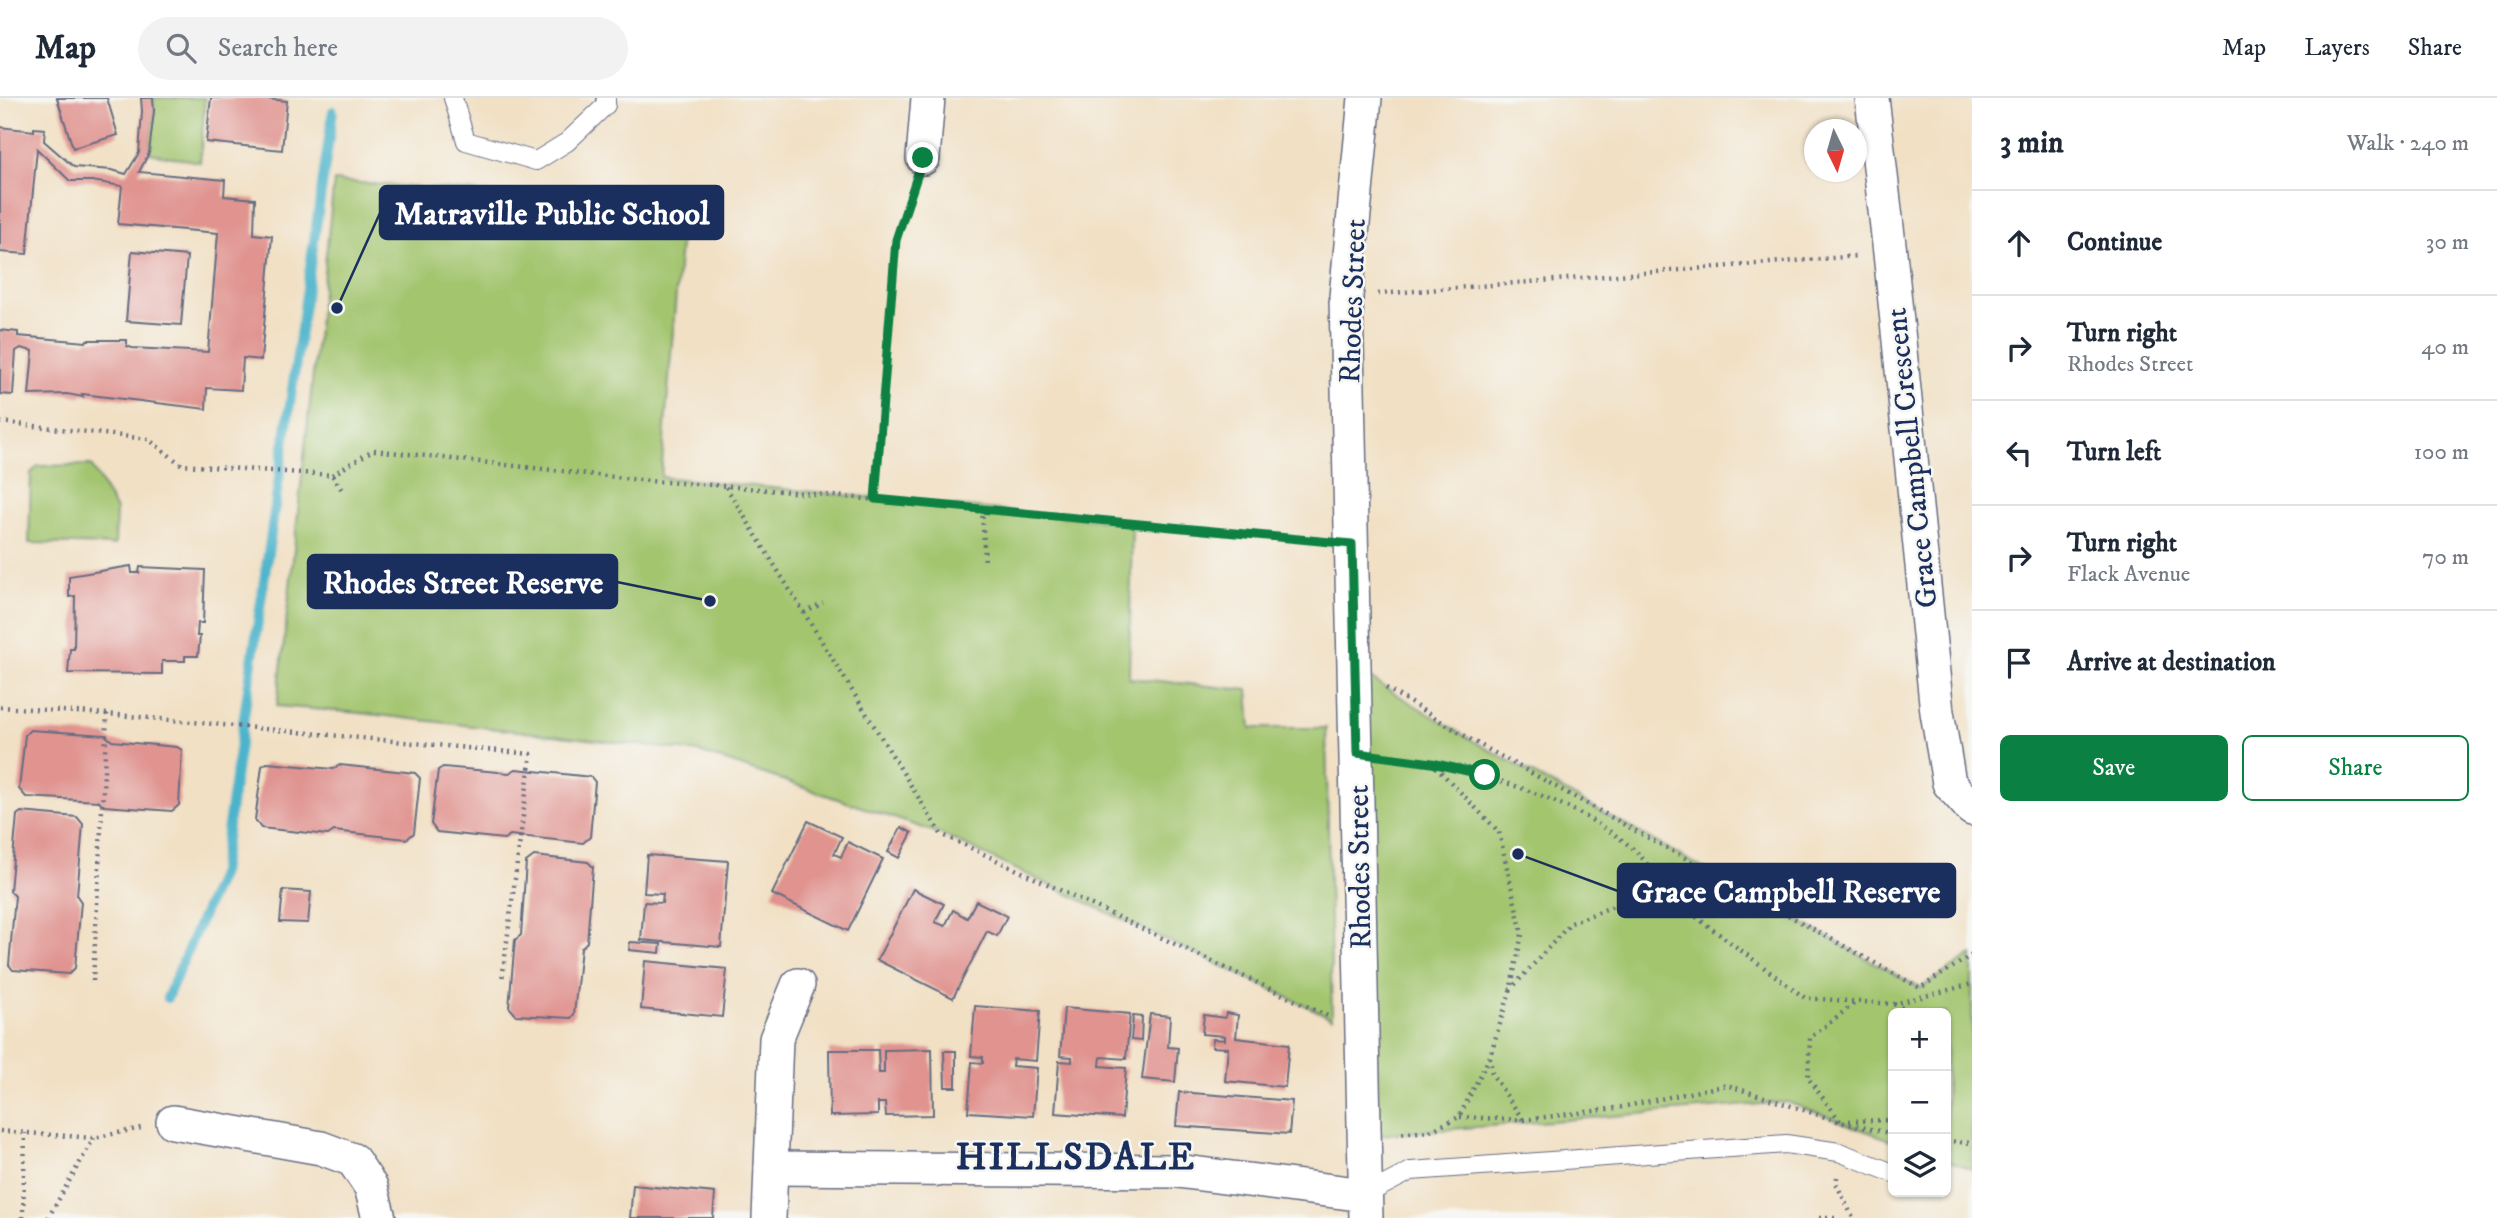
<!DOCTYPE html>
<meta charset="utf-8">
<style>
:root{--surface:#fff;--page:#f2f2f3;--text:#1f2937;--muted:#747a83;--line:#e0e1e3;--accent:#0b8043}
body{margin:0;font-family:"IM FELL DW Pica",serif;background:var(--page);color:var(--text)}
.controls{position:absolute;right:21px;bottom:21px;display:grid;overflow:hidden;border-radius:10px;box-shadow:0 2px 5px #0004}
.controls button{width:63px;height:63px;display:grid;place-items:center;padding:0;border:0;border-bottom:2px solid var(--line);background:var(--surface);color:var(--text);font:35px sans-serif}
.compass{position:absolute;left:1804px;top:21px;width:63px;height:63px;border-radius:50%;background:var(--surface);box-shadow:0 2px 5px #0004;rotate:175deg}
.stop{position:absolute;width:21px;height:21px;margin:-16px;border:5px solid #0b8043;border-radius:50%;background:#fff}
.stop.end{background:#0b8043;border-color:#fff;box-shadow:0 2px 7px #0008}
.list{margin:0;padding:0;list-style:none}
h2{display:flex;justify-content:space-between;align-items:center;height:91px;margin:0;padding:0 28px;font-size:30px}
h2 small{font-size:23px;font-weight:400;color:var(--muted)}
.list li{display:grid;grid-template-columns:46px 1fr auto;gap:21px;align-items:center;box-sizing:border-box;height:105px;padding:0 28px;border-top:2px solid var(--line)}
.list b{display:block;font-size:26px;white-space:nowrap}
.list p{margin:0;font-size:23px;white-space:nowrap;color:var(--muted)}
.list em{font-size:23px;font-style:normal;color:var(--muted)}
.actions{display:flex;gap:14px;padding:21px 28px}
.actions a{flex:1;padding:16px 0;border:2px solid var(--accent);border-radius:10px;text-align:center;font-size:24px;color:var(--accent)}
.actions .main{background:var(--accent);color:#fff}
.icon{flex:none;width:38px;height:38px;fill:none;stroke:currentColor;stroke-width:2;stroke-linecap:round;stroke-linejoin:round}
.map{position:relative;flex:none;width:1972px;height:1120px;overflow:hidden}
header{display:flex;align-items:center;gap:42px;box-sizing:border-box;height:98px;padding:0 35px;background:var(--surface);border-bottom:2px solid var(--line)}
header strong{font-size:33px}
nav{display:flex;gap:38px;margin-inline-start:auto;font-size:24px}
.search{width:490px;height:63px;background:var(--page);display:flex;align-items:center;gap:18px;box-sizing:border-box;padding:0 24px;border-radius:38px;color:var(--muted);font-size:26px}
main{display:flex}
aside{flex:1;background:var(--surface)}
.map>svg:first-child{display:block}
.green{fill:#a3c56e;stroke:#5f7a66;stroke-width:2}
.lines{fill:none;stroke-linecap:round;stroke-linejoin:round}
.stream{stroke:#4cb4cb;stroke-width:10}
.building{fill:#e0938f}
.lane-casing{stroke:#666d82;stroke-width:20}
.street-casing{stroke:#666d82;stroke-width:36}
.path{stroke:#666d82;stroke-width:4.5;stroke-dasharray:2 5;stroke-linecap:butt}
.lane{stroke:#fff;stroke-width:18}
.street{stroke:#fff;stroke-width:33}
.route{stroke:#0b8043;stroke-width:9}
.labels{text-anchor:middle;stroke-width:5;stroke-linejoin:round;paint-order:stroke}
.street-label{font-size:30px;fill:#1b2f5e;stroke:#f6f6f2}
.district-label{font-size:37px;font-weight:bold;letter-spacing:2px;fill:#1b2f5e;stroke:#f6f6f2}
.leader{fill:none;stroke:#1b2f5e;stroke-width:2.5}
.callout-dot{fill:#1b2f5e;stroke:#f6f6f2;stroke-width:2.5}
.callout{fill:#1b2f5e;stroke:#1b2f5e;stroke-width:2.5}
.callout-label{font-size:32px;text-anchor:middle;font-weight:bold;fill:#fff}
</style>
<header>
<strong>Map</strong>
<div class="search"><svg class="icon" aria-label="search" viewBox="0 0 24 24"><circle cx="10" cy="10" r="6"/><path d="M15 15l6 6"/></svg>Search here</div>
<nav><a>Map</a><a>Layers</a><a>Share</a></nav>
</header>
<main>
<div class="map">
<svg width="1972" height="1120" viewBox="0 0 1972 1120">
<rect width="100%" height="100%" fill="#f6f6f2"/>
<filter id="ink" filterUnits="userSpaceOnUse"><feTurbulence type="fractalNoise" baseFrequency=".0143" numOctaves="2"/><feDisplacementMap in="SourceGraphic" scale="14" xChannelSelector="R" yChannelSelector="G"/><feConvolveMatrix kernelMatrix="1 2 1 2 8 2 1 2 1" color-interpolation-filters="sRGB"/></filter>
<filter id="wash" filterUnits="userSpaceOnUse"><feTurbulence type="fractalNoise" baseFrequency=".00686" numOctaves="4" result="noise"/><feDisplacementMap in="SourceGraphic" scale="28" xChannelSelector="R" yChannelSelector="G"/><feGaussianBlur stdDeviation="1.57" result="paint"/><feColorMatrix in="noise" values="0 0 0 0 0 0 0 0 0 0 0 0 0 0 0 0 0 1.4 0 .05"/><feComposite in="paint" operator="in"/></filter>
<g filter="url(#wash)">
<rect width="100%" height="100%" fill="#f1e0c4"/>
<g class="green">
<polygon points="153,0 205,0 200,64 149,55 154,13"/>
<polygon points="334,83 683,110 661,379 1132,425 1129,580 1248,592 1251,630 1326,630 1332,920 941,736 699,654 360,615 277,608"/>
<polygon points="91,367 116,412 115,447 29,445 31,375 38,368"/>
<polygon points="1355,571 1475,644 1920,890 1972,857 1972,1071 1946,1062 1946,915 1893,915 1893,1043 1787,1004 1366,1038"/>
</g>
<g class="lines">
<polyline class="stream" points="167,900 221,775 333,13"/>
</g>
<g id="blocks">
<g class="building">
<polygon points="57,0 107,0 118,37 73,50"/>
<polygon points="141,0 153,0 154,13 149,55 139,74 225,82 224,98 255,101 254,136 272,138 261,262 243,260 241,292 207,290 206,311 82,296 83,299 67,296 29,297 33,253 21,250 16,253 13,297 0,296 0,232 18,234 18,238 86,244 87,242 127,242 127,248 132,250 208,254 218,135 118,126 122,88 92,83 70,83 37,51 27,156 0,154 0,29 34,33 34,30 45,31 44,43 74,69 112,72 126,76 139,55 142,13"/>
<polygon points="211,0 257,0 287,3 282,52 206,44"/>
<polygon points="132,153 187,158 181,227 126,223"/>
<polygon points="131,468 132,475 139,475 140,469 205,472 203,525 198,525 197,538 200,538 198,558 185,558 185,563 162,563 162,576 68,575 70,551 74,551 75,498 69,499 69,478"/>
<polygon points="30,632 105,637 112,643 177,649 182,652 179,707 172,713 104,708 99,703 26,699 19,691 25,637"/>
<polygon points="267,665 333,671 340,667 415,675 420,680 414,735 407,741 334,733 328,737 261,730 255,722 262,668"/>
<polygon points="443,669 509,675 516,671 591,679 595,684 590,739 583,745 510,737 504,741 437,734 431,726 438,672"/>
<polygon points="21,714 77,719 83,726 77,798 81,804 75,870 69,876 13,872 9,867 15,798 10,793 17,717"/>
<polygon points="808,723 842,739 834,756 841,759 848,744 883,761 848,833 772,796"/>
<polygon points="901,729 912,735 899,760 888,754"/>
<polygon points="647,757 728,763 721,849 641,842 644,804 662,805 663,796 644,795"/>
<polygon points="534,758 588,764 593,769 587,844 581,850 574,916 571,920 516,917 509,909 515,842 521,837 526,764"/>
<polygon points="913,791 944,806 935,824 945,828 953,812 967,820 976,803 1007,818 997,838 987,833 953,900 877,862"/>
<polygon points="283,792 311,794 308,825 280,824"/>
<polygon points="630,844 661,846 660,855 629,852"/>
<polygon points="645,863 727,871 722,919 641,911"/>
<polygon points="975,908 1040,913 1036,963 1013,961 1012,968 1037,970 1033,1018 968,1014 972,964 983,965 983,959 971,958"/>
<polygon points="1064,910 1130,916 1126,961 1101,959 1100,968 1126,970 1122,1020 1055,1015 1059,963 1072,964 1072,959 1060,958"/>
<polygon points="1226,915 1238,917 1236,940 1289,946 1285,989 1225,983 1228,950 1212,949 1213,941 1225,942 1225,938 1202,936 1204,917 1225,920"/>
<polygon points="1150,916 1170,918 1168,949 1178,950 1175,984 1142,981"/>
<polygon points="1133,918 1142,919 1141,943 1131,942"/>
<polygon points="932,951 933,1017 886,1018 885,1005 878,1005 878,1017 830,1018 829,952 878,952 879,975 884,975 884,952"/>
<polygon points="944,953 956,953 956,989 945,989"/>
<polygon points="1179,994 1292,1003 1289,1036 1176,1028"/>
<polygon points="633,1087 715,1095 713,1120 630,1120"/>
</g>
</g>
</g>
<g filter="url(#ink)">
<use href="#blocks" fill-opacity="0" stroke="#666d82" stroke-width="2"/>
<g class="lines">
<defs>
<g id="lane">
<polyline points="453,0 466,43 536,63 567,44 606,7 606,0"/>
<polyline points="1365,1097 1411,1073 1786,1046 1839,1054 1893,1075"/>
</g>
<g id="street">
<polyline points="1365,0 1346,199 1366,1120"/>
<polyline points="1872,0 1890,155 1937,614 1949,685 1972,711"/>
<polyline points="923,60 928,0"/>
<polyline points="173,1024 321,1050 353,1062 371,1089 379,1120"/>
<polyline points="771,1070 1177,1073 1365,1097"/>
<polyline points="769,1120 776,941 798,887"/>
</g>
</defs>
<use href="#lane" class="lane-casing"/>
<use href="#street" class="street-casing"/>
<g class="path">
<polyline points="1378,196 1858,158"/>
<polyline points="0,324 148,341 182,367 332,377 344,395"/>
<polyline points="332,377 373,352 650,383 726,388 1321,443"/>
<polyline points="726,389 941,736 1330,919"/>
<polyline points="875,401 896,142 914,88"/>
<polyline points="982,411 985,466"/>
<polyline points="804,515 823,505"/>
<polyline points="1386,590 1475,644 1920,890 1972,857"/>
<polyline points="0,609 107,616 531,656 502,882"/>
<polyline points="1389,659 1432,665 1499,734 1522,836 1510,893 1490,958 1459,1019 1430,1033 1397,1036"/>
<path d="M 1434,665 C 1504,682 1574,703 1631,749 C 1648,763 1664,791 1678,809"/>
<polyline points="93,883 107,616"/>
<polyline points="1510,892 1571,825 1631,801 1684,810 1805,900 1894,906 1972,886"/>
<polyline points="1894,906 1912,915"/>
<polyline points="1490,959 1492,976 1523,1022"/>
<polyline points="1460,1019 1523,1022 1617,1010 1727,987 1840,1024 1893,1036"/>
<polyline points="1840,1023 1808,980 1810,940 1856,904"/>
<polyline points="1849,1023 1893,1022"/>
<polyline points="0,1033 94,1040 141,1030"/>
<polyline points="1946,1043 1972,1045"/>
<polyline points="1837,1079 1836,1085 1853,1120"/>
<polyline points="23,1120 25,1035"/>
<polyline points="48,1120 94,1040"/>
<polyline points="1819,1120 1838,1120"/>
</g>
<use href="#lane" class="lane"/>
<use href="#street" class="street"/>
</g>
</g>
<g class="lines" filter="url(#ink)">
<polyline class="route" points="923,60 896,142 875,401 1352,446 1357,655 1432,665 1485,677"/>
</g>
<g class="labels">
<g class="street-label">
<text transform="translate(1352 203) rotate(-88)" y="10">Rhodes Street</text>
<text transform="translate(1911 360) rotate(-96)" y="10">Grace Campbell Crescent</text>
<text transform="translate(1359 769) rotate(-91)" y="10">Rhodes Street</text>
</g>
<g class="district-label">
<text x="1076" y="1071">HILLSDALE</text>
</g>
</g>
<path class="leader" d="M337 210L380 115M710 503L617 484M1518 756L1618 793"/>
<g class="callout-dot">
<circle cx="337" cy="210" r="7"/>
<circle cx="710" cy="503" r="7"/>
<circle cx="1518" cy="756" r="7"/>
</g>
<g class="callout">
<rect x="380" y="88" width="343" height="53" rx="7"/>
<rect x="308" y="457" width="309" height="53" rx="7"/>
<rect x="1618" y="766" width="337" height="53" rx="7"/>
</g>
<g class="callout-label">
<text x="552" y="126">Matraville Public School</text>
<text x="463" y="495">Rhodes Street Reserve</text>
<text x="1786" y="804">Grace Campbell Reserve</text>
</g>
</svg>
<div class="controls">
<button>+</button>
<button>−</button>
<button><svg class="icon" aria-label="layers" viewBox="0 0 24 24"><path d="M12 4l9 5-9 5-9-5zM3 14l9 5 9-5"/></svg></button>
</div>
<svg class="compass" viewBox="-18 -18 36 36"><path d="M0-13l5 13h-10z" fill="#e53935"/><path d="M0 13l5-13h-10z" fill="#747a83"/></svg>
<div class="stop" style="left:1485px;top:677px"></div>
<div class="stop end" style="left:923px;top:60px"></div>
</div>
<aside>
<h2>3 min<small>Walk · 240 m</small></h2>
<ul class="list">
<li><svg class="icon" aria-label="ahead" viewBox="0 0 24 24"><path d="M12 20V5M6 11l6-6 6 6"/></svg><div><b>Continue</b></div><em>30 m</em></li>
<li><svg class="icon" aria-label="right" viewBox="0 0 24 24"><path d="M7 20v-9h11M14 6l5 5-5 5"/></svg><div><b>Turn right</b><p>Rhodes Street</p></div><em>40 m</em></li>
<li><svg class="icon" aria-label="left" viewBox="0 0 24 24"><path d="M17 20v-9H6M10 6l-5 5 5 5"/></svg><div><b>Turn left</b></div><em>100 m</em></li>
<li><svg class="icon" aria-label="right" viewBox="0 0 24 24"><path d="M7 20v-9h11M14 6l5 5-5 5"/></svg><div><b>Turn right</b><p>Flack Avenue</p></div><em>70 m</em></li>
<li><svg class="icon" aria-label="arrive" viewBox="0 0 24 24"><path d="M6 21V4h12l-3 4 3 4H6"/></svg><div><b>Arrive at destination</b></div></li>
</ul>
<div class="actions"><a class="main">Save</a><a>Share</a></div>
</aside>
</main>
